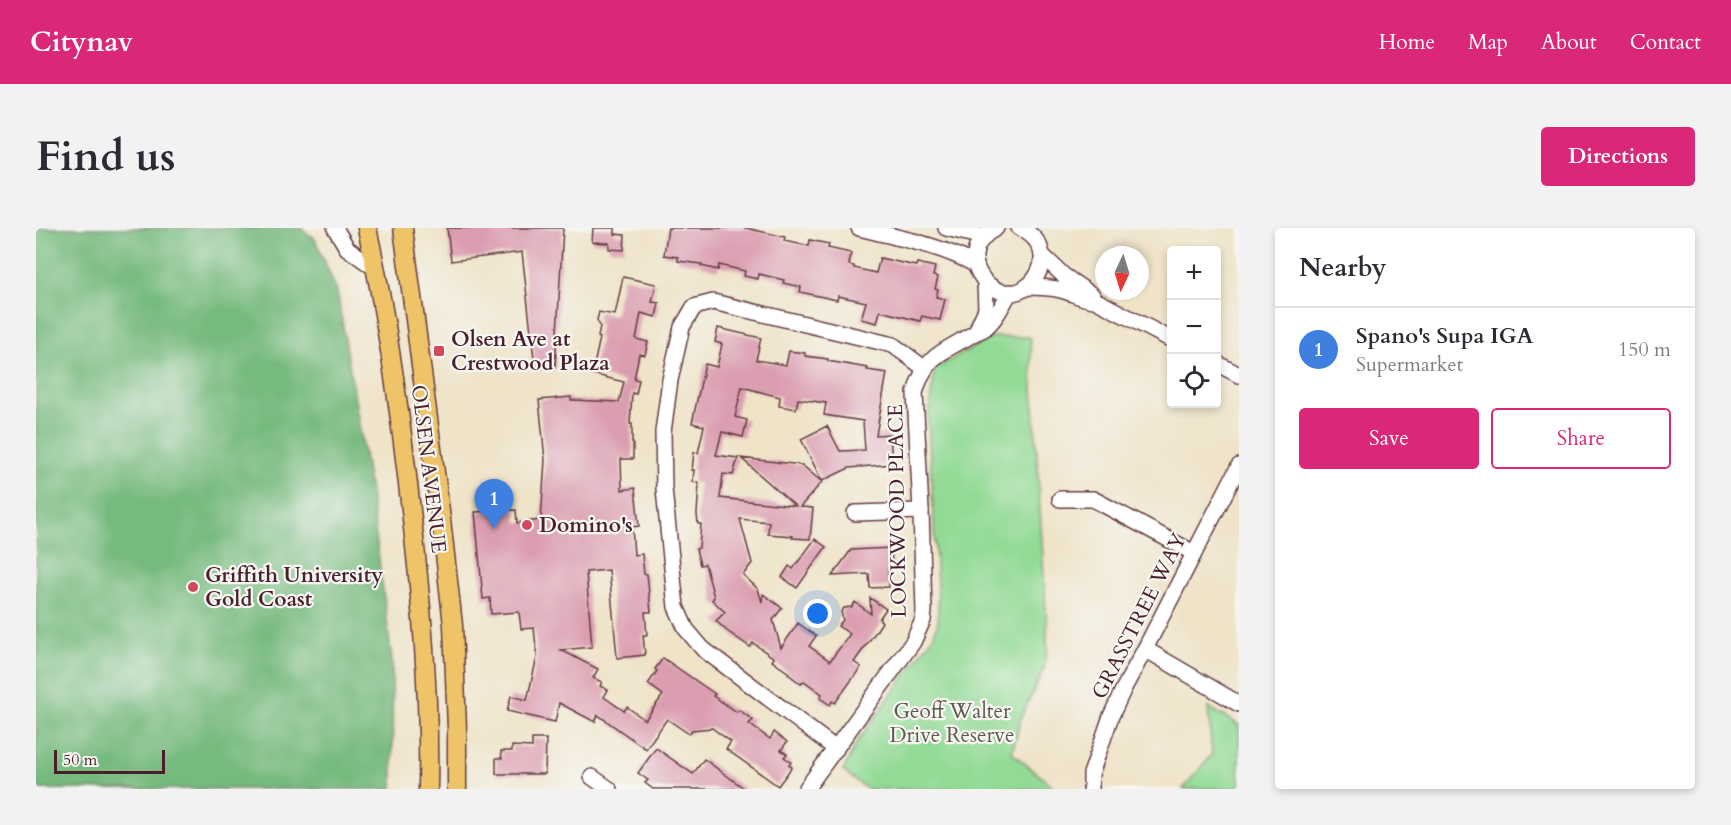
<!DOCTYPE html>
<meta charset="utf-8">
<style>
:root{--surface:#fff;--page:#f2f2f3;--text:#2b2b33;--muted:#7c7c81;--line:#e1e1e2;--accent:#db2777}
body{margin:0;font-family:Cardo,serif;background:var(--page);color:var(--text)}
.controls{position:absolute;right:18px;top:18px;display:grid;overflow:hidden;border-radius:6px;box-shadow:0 3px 9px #0003}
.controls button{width:54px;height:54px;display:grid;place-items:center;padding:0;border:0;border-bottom:2px solid var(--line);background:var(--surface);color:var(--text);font:30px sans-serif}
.compass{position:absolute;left:1059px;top:18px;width:54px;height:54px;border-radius:50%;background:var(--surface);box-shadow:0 3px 9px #0003;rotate:184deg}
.scale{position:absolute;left:18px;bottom:15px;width:111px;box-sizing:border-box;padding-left:6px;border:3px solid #4a1f2b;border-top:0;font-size:16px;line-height:21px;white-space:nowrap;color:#4a1f2b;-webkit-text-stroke:4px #f6f6f2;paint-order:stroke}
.you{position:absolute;left:782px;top:386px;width:21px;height:21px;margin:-15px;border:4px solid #fff;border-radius:50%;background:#1a73e8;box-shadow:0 0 0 9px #1a73e833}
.badge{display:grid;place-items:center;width:39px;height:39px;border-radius:50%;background:var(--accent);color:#fff;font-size:20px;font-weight:700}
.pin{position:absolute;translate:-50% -50px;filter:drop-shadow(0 2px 3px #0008)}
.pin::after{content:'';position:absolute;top:32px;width:21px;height:18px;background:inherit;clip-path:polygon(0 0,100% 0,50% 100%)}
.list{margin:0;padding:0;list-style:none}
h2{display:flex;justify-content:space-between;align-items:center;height:78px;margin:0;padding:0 24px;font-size:26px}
h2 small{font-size:20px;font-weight:400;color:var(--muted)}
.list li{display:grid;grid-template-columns:39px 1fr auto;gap:18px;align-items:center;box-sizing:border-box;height:84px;padding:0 24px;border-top:2px solid var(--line)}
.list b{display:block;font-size:22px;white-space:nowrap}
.list p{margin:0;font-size:20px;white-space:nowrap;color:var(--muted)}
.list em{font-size:20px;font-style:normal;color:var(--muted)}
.actions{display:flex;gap:12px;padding:18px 24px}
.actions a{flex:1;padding:14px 0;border:2px solid var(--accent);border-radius:6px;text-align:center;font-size:21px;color:var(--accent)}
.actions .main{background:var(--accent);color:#fff}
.icon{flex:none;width:33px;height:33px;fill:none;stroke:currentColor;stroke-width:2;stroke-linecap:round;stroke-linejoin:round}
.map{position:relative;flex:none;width:1203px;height:561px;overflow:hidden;border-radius:6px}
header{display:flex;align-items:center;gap:36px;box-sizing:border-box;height:84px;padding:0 30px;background:var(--accent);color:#fff}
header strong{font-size:28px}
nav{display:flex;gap:33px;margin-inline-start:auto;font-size:21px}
.intro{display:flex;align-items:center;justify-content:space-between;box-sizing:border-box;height:144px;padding:0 36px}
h1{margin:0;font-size:42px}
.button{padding:15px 27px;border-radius:6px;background:var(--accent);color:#fff;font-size:21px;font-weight:700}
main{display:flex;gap:36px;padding:0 36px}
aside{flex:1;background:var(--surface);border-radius:6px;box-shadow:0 3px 9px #0003}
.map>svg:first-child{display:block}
.green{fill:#93da95;stroke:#6e7c60;stroke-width:1.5}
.forest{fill:#76ba7e;stroke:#606c54;stroke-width:1.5}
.building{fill:#db9eb1}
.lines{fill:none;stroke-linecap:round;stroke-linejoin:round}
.minor-casing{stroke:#633c43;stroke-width:18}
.major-casing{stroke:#633c43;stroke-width:21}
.minor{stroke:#fff;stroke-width:15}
.major{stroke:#efc469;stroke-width:18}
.poi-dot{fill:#d1495b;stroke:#f6f6f2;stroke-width:2}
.labels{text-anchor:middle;stroke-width:4.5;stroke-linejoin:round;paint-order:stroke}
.poi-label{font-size:21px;font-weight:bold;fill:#4a1f2b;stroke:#f6f6f2;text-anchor:start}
.street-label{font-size:21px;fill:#4a1f2b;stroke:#f6f6f2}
.park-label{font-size:21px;fill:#60574b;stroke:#f6f6f2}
</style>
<header>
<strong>Citynav</strong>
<nav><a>Home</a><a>Map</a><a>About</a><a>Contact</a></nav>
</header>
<div class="intro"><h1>Find us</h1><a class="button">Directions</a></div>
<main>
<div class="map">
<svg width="1203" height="561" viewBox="0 0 1203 561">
<rect width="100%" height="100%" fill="#f6f6f2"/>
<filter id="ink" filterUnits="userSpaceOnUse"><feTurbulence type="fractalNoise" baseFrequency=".0167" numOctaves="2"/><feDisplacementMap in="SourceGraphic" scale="12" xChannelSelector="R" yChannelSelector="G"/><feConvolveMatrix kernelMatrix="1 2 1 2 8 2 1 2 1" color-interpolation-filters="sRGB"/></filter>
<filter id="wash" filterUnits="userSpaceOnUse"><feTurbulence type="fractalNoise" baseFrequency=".008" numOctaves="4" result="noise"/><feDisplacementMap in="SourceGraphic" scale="24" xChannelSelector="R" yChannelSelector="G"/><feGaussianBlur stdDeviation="1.35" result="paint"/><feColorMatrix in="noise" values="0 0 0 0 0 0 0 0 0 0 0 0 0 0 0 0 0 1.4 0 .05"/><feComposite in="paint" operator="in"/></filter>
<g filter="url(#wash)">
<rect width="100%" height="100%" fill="#efe3c8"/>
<g class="green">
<polygon points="957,109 994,109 1011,400 1011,423 1008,440 986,487 976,525 1020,561 831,561 807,543 821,514 897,409 902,394 902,373 892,190 899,140"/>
<polygon points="1172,479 1203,497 1203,561 1147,561 1176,526"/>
</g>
<polygon class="forest" points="0,0 265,0 279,11 301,63 334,262 356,432 357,561 0,561"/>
<g id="blocks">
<g class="building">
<polygon points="411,0 527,0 519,140 499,140 486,24 415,33"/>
<polygon points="557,0 579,0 579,6 589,7 588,22 573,21 573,15 556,14"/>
<polygon points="632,0 710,0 749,9 748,13 773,18 774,12 793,16 792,20 815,25 813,37 818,38 818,40 840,45 844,30 880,38 881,35 899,39 897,48 902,49 899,61 902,62 900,69 909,71 904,92 886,88 884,93 844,83 841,95 825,91 830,74 802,68 801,72 764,64 765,59 747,55 748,52 723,46 722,51 708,48 709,43 683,37 682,42 665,38 666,36 642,33 642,29 628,27"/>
<polygon points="587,49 620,56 616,74 623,75 620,89 605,85 600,111 612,114 609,127 603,126 598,151 603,152 600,166 596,165 594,196 596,196 596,215 597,215 597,231 585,231 586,262 599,260 603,298 596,299 598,327 606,326 608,346 611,346 615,384 609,384 611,407 607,407 609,427 581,430 573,342 550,344 556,419 525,422 562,441 557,450 566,454 564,458 572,462 568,469 588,483 591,479 609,492 627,467 612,456 621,443 619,441 627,430 679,466 677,468 701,484 703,482 717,492 713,496 734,511 738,504 751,514 745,522 751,526 748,529 755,534 753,537 756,539 742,558 690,521 695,514 676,500 656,502 653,506 631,491 610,521 562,487 559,494 523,475 519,494 471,483 475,468 491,472 501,429 498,400 485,401 483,384 455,386 454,370 447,371 439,284 480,282 481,295 505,292 509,232 503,172 535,169 535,172 583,174 588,154 556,146 564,110 562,109 564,98 561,92 563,84 579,87"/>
<polygon points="682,100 725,110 720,132 750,137 753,123 769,125 769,128 792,131 792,133 832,140 831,142 851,145 840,207 854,206 856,236 813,240 786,253 765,211 791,198 804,223 829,222 827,193 788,187 790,175 762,171 760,181 743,178 744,169 706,159 699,189 711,192 707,209 686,204 680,227 702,230 697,247 687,246 684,270 759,278 705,230 766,237 786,254 764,279 777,280 774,311 756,310 757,308 732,306 733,294 704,291 716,335 707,347 722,361 726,374 727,366 746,380 737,392 745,420 762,395 780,408 773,418 794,433 814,406 802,398 807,392 805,384 808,380 816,379 819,374 835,386 834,370 850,381 843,391 846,394 841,402 818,434 825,439 799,475 796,473 794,477 784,470 786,466 768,453 765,456 752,446 753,445 736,433 738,430 717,415 714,419 691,403 680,393 689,384 676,372 678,369 669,336 664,337 660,321 663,320 665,296 662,296 661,286 663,255 657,254 658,242 656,242 658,224 662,225 668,198 656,195 669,136 681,139 686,116 679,114"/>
<polygon points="779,311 790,319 761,360 746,349 753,338 757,341"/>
<polygon points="855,320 856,340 852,341 853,359 834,360 833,346 796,348 815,322"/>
<polygon points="496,511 510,511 509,546 460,546 460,530 466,530 465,523 476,523 476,518 496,519"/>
<polygon points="620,520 657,546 668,531 709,561 617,561 609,555 612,552 602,545"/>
</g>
</g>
</g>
<g filter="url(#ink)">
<use href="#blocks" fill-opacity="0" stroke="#633c43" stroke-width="1.5"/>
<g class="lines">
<defs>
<g id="minor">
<polyline points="299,0 311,20 340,41"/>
<path d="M 823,0 C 863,10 904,17 940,37"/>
<polyline points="910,0 947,9"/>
<path d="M 960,0 C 908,27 965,91 997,53 C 1003,46 1007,36 1006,27 C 1004,14 995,5 983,0"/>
<polyline points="1006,27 1028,48 1056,67"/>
<path d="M 990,59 C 1002,59 1014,59 1025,62 C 1037,65 1046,71 1059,72 L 1136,112"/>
<polyline points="942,99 950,81 949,55"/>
<polyline points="1180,135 1203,147"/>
<polyline points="1024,271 1057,271 1158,325"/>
<polyline points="819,285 885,283"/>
<polyline points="1109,421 1203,476"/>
<polyline points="800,521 667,421 650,401 640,379 628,261 627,204 634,152 646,99 658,79 677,74 857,117 888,140"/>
<polyline points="556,549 573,561"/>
<path d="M 770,561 L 877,414 L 887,392 L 888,383 L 885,283 L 879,165 C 890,126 906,125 937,106 C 941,104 946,102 949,100 C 960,91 967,76 974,64"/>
<polyline points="1055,561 1055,546 1075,488 1088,460 1109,421 1203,238"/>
</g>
<g id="major">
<path d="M 331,0 C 350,85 362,170 372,256 C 384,358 394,459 392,561"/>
<polyline points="367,0 404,282 417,397 421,501 421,561"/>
</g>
</defs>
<use href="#minor" class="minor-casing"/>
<use href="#major" class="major-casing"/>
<use href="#minor" class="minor"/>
<use href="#major" class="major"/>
</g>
</g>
<g class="poi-dot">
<rect x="397" y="117" width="12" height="12" rx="3"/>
<circle cx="491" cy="297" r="6"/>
<circle cx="157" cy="359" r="6"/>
</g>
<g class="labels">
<g class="poi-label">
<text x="415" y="118">Olsen Ave at<tspan x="415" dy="24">Crestwood Plaza</tspan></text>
<text x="503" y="304">Domino's</text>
<text x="169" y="354">Griffith University<tspan x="169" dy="24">Gold Coast</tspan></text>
</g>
<g class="street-label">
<text transform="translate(393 241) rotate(83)" y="7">OLSEN AVENUE</text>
<text transform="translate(861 283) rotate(-91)" y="7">LOCKWOOD PLACE</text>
<text transform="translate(1103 388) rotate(-63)" y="7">GRASSTREE WAY</text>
</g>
<g class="park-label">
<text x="916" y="490">Geoff Walter<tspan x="916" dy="24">Drive Reserve</tspan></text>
</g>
</g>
</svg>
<div class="controls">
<button>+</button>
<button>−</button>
<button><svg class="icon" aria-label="locate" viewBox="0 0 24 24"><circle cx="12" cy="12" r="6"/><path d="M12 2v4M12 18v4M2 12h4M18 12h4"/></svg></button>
</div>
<svg class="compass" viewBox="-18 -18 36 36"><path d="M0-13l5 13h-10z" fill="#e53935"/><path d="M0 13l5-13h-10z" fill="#7c7c81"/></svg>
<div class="scale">50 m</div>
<div class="you"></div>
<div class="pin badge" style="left:458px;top:301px;background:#3f7fe0">1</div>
</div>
<aside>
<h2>Nearby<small></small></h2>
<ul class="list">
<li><span class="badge" style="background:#3f7fe0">1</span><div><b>Spano's Supa IGA</b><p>Supermarket</p></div><em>150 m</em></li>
</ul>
<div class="actions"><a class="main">Save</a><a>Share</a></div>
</aside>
</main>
